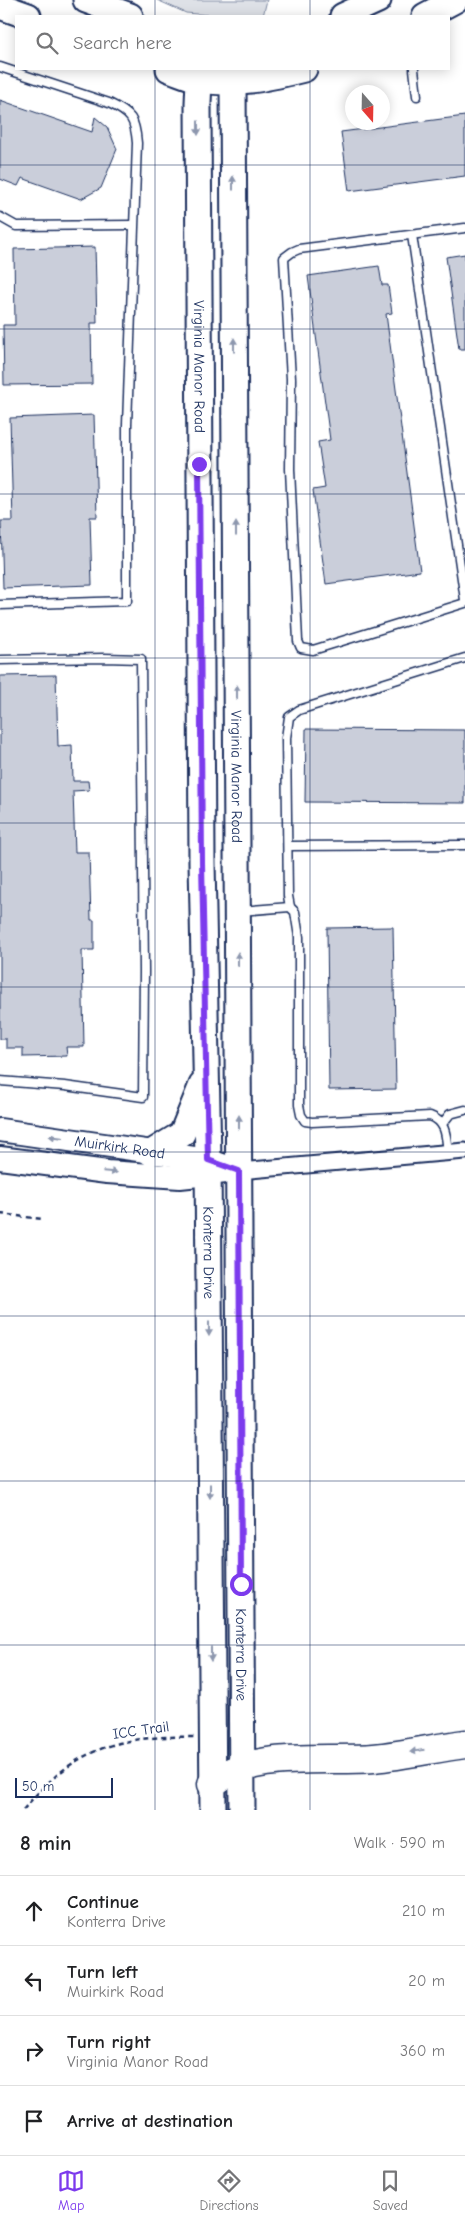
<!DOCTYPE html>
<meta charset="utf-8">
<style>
:root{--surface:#fff;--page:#f2f2f2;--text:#202124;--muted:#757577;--line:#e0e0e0;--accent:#7c3aed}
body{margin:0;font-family:"Comic Neue",sans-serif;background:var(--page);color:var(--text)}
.compass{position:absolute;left:345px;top:85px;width:45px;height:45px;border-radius:50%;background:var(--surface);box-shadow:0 2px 12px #0003;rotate:160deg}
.scale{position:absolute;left:15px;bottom:12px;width:98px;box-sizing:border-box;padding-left:5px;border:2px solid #1b2f5e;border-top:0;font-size:14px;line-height:18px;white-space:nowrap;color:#1b2f5e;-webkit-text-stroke:4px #fff;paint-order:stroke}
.stop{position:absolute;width:15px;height:15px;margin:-11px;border:4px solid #7c3aed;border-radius:50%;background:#fff}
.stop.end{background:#7c3aed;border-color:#fff;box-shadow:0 1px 5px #0008}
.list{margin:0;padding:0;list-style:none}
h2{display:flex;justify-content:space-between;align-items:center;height:65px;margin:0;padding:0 20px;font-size:21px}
h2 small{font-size:16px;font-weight:400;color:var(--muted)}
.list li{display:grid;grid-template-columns:32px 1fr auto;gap:15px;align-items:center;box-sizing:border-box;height:70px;padding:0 20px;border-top:1px solid var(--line)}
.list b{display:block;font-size:19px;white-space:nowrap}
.list p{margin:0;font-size:16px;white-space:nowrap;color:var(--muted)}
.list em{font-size:16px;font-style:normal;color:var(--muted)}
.icon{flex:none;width:28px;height:28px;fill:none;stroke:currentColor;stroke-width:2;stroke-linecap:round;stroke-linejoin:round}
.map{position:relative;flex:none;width:465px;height:1810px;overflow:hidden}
.search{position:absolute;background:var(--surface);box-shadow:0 2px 12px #0003;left:15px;right:15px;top:15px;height:55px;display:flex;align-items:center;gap:12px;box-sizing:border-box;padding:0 18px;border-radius:0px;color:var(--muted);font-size:19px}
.sheet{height:345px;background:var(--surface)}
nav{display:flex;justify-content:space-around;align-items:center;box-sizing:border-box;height:70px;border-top:1px solid var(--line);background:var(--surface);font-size:14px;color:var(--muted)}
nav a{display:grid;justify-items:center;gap:2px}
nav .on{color:var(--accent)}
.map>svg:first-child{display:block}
.green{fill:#dee1e7;stroke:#7c88a2}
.building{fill:#caceda;stroke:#1b2f5e}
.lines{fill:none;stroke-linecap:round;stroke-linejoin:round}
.lane-casing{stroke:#1b2f5e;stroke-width:11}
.street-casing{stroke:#1b2f5e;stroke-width:19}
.secondary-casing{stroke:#1b2f5e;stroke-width:26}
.primary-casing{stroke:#1b2f5e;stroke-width:29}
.highway-casing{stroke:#1b2f5e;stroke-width:31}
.path{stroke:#1b2f5e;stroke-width:2.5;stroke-dasharray:5 4;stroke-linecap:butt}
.lane{stroke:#fff;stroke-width:8}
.street{stroke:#fff;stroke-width:15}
.secondary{stroke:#fff;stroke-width:22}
.primary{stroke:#fff;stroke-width:25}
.highway{stroke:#fff;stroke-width:28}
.oneway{fill:#8d97ae}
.route{stroke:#7c3aed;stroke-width:6}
.grid{fill:none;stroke:#1b2f5e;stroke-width:1;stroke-opacity:0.55}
.labels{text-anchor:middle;stroke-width:5;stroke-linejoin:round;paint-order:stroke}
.street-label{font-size:15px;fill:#1b2f5e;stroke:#fff}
</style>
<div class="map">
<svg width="465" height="1810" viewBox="0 0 465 1810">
<rect width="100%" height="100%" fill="#fff"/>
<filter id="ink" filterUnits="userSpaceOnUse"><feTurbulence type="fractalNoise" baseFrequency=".02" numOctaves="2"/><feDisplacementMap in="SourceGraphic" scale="10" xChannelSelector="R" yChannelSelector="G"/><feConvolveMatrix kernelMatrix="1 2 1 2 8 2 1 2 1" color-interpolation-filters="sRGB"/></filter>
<g filter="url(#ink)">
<polygon class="green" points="157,0 267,0 263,16 220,16 186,13"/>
<g class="building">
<polygon points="0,100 92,132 95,117 107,127 117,149 101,188 81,199 22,178 18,186 0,179"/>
<polygon points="465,116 465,176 349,191 341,132"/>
<polygon points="95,247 97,323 91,323 92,384 4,385 3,325 15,325 14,249"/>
<polygon points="465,254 465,349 459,349 446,257"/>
<polygon points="379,266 382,285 388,285 392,313 386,314 420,571 326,584 313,490 325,488 318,442 330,440 308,276"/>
<polygon points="94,415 97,517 90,517 92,585 3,588 1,521 13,521 10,418"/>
<polygon points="56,675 58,746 72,745 73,781 88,781 89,790 73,791 75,852 89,852 91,920 94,920 94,950 82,950 84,1047 66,1047 67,1056 23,1057 23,1048 6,1048 6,1039 0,1039 0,676"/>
<polygon points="306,729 465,730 465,803 305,802"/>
<polygon points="393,927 396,1089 329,1090 327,928"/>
</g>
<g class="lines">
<defs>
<g id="lane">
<path d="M 0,67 L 109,103 C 132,114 135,119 137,143 L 127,425 L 127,601 L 0,605"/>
<polyline points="414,69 417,96"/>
<polyline points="0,217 16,226 133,225"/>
<polyline points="465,228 299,249 292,252 284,258 291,379 290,469 298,641 301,648 313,650 465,603"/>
<polyline points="412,235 465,600"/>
<polyline points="0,660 104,658 141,659 144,971 143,1097 65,1086 0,1081"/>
<polyline points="288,846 465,845"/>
<polyline points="240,911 290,907"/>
<polyline points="442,1124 450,1114 465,1110"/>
<path d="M 448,1153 C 446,1137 447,1122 430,1116 L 312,1122 L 305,1121 L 301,1115 L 299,1105 L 299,937 L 295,912 L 290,907 L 288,896 L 286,738 L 289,717 L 299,710 L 465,658"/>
</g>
<polyline id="street" points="239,1171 465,1151"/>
<g id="secondary">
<path id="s1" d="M 0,1130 L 208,1160 L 239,1171"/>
<polyline points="0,1158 107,1172 180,1177 226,1172"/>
</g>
<g id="primary">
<polyline points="86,0 130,16"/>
<polyline points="0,6 28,16"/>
<polyline points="343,16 378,0"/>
<polyline points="425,16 455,0"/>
<path d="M 169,69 C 178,72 189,77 199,79 C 232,87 271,77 304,69"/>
<path id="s2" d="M 202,69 L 199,80 L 198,103 L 202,862 L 208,1160 L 213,1810"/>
<path id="s3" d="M 230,69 L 233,81 L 242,1810"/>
<polyline points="151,1153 182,1134 202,1085"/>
</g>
<path id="highway" d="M 212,1784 C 250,1750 325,1762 374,1758 C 405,1755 435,1748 465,1744"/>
</defs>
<use href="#lane" class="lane-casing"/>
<use href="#street" class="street-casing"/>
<use href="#secondary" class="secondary-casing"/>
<use href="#primary" class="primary-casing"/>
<use href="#highway" class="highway-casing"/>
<g class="path">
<polyline points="0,1214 43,1219"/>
<path d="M 23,1810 C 73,1749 117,1735 194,1737"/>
</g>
<use href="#lane" class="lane"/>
<use href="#street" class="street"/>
<use href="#secondary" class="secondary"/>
<use href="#primary" class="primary"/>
<use href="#highway" class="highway"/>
</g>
<defs><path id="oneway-solid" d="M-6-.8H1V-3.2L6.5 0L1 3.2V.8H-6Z" transform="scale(1.25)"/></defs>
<g class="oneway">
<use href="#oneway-solid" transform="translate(198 128) rotate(90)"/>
<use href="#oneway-solid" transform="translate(233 183) rotate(-90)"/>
<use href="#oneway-solid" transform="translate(234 345) rotate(-90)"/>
<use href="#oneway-solid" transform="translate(236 529) rotate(-90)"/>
<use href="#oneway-solid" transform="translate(237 692) rotate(-90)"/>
<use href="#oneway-solid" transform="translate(238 959) rotate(-90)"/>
<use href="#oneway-solid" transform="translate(239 1122) rotate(-90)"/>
<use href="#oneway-solid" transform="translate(56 1137) rotate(-172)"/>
<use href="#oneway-solid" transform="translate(110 1172) rotate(5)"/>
<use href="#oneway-solid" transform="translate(209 1329) rotate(90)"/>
<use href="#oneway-solid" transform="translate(210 1491) rotate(90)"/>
<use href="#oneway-solid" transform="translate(211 1654) rotate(90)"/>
<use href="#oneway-solid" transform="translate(417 1751) rotate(171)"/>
</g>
</g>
<g class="lines" filter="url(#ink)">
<polyline class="route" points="199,464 202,862 208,1160 239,1171 241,1584"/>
</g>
<path class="grid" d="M 155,0 L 155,16M 310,0 L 310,16M 155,69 L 155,1810M 310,69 L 310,1810M 0,165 L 465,165M 0,329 L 465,329M 0,494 L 465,494M 0,658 L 465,658M 0,823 L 465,823M 0,987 L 465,987M 0,1152 L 465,1152M 0,1316 L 465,1316M 0,1481 L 465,1481M 0,1645 L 465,1645"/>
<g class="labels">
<g class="street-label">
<text dy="5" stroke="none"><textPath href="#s2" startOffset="298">Virginia Manor Road</textPath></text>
<text dy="5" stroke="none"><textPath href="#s3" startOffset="708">Virginia Manor Road</textPath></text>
<text dy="5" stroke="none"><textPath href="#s1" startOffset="121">Muirkirk Road</textPath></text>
<text dy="5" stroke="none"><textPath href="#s2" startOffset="1184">Konterra Drive</textPath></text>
<text dy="5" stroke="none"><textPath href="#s3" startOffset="1586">Konterra Drive</textPath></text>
<text transform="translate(141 1730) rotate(-8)" y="5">ICC Trail</text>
</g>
</g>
</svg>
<svg class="compass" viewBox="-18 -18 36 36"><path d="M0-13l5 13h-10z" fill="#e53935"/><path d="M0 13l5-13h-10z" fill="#757577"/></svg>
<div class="scale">50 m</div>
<div class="stop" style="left:241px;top:1584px"></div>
<div class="stop end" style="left:199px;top:464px"></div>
<div class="search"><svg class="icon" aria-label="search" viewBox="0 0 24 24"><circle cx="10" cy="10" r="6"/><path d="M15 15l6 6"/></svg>Search here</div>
</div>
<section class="sheet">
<h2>8 min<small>Walk · 590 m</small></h2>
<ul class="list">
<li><svg class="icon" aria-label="ahead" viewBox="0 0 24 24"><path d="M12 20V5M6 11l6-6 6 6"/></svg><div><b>Continue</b><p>Konterra Drive</p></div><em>210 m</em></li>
<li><svg class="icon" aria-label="left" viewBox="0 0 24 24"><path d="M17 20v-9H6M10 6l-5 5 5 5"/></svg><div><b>Turn left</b><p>Muirkirk Road</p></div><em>20 m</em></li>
<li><svg class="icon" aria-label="right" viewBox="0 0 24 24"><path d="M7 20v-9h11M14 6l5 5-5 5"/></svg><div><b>Turn right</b><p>Virginia Manor Road</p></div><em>360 m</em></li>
<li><svg class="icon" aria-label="arrive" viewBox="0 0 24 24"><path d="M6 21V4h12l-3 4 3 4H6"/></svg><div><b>Arrive at destination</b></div></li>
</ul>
</section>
<nav>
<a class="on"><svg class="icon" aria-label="map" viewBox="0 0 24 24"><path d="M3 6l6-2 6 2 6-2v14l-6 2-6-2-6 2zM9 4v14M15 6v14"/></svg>Map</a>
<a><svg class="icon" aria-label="directions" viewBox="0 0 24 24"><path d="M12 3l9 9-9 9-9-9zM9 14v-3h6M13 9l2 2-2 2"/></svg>Directions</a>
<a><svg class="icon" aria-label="saved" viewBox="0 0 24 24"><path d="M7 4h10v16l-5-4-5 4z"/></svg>Saved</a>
</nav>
